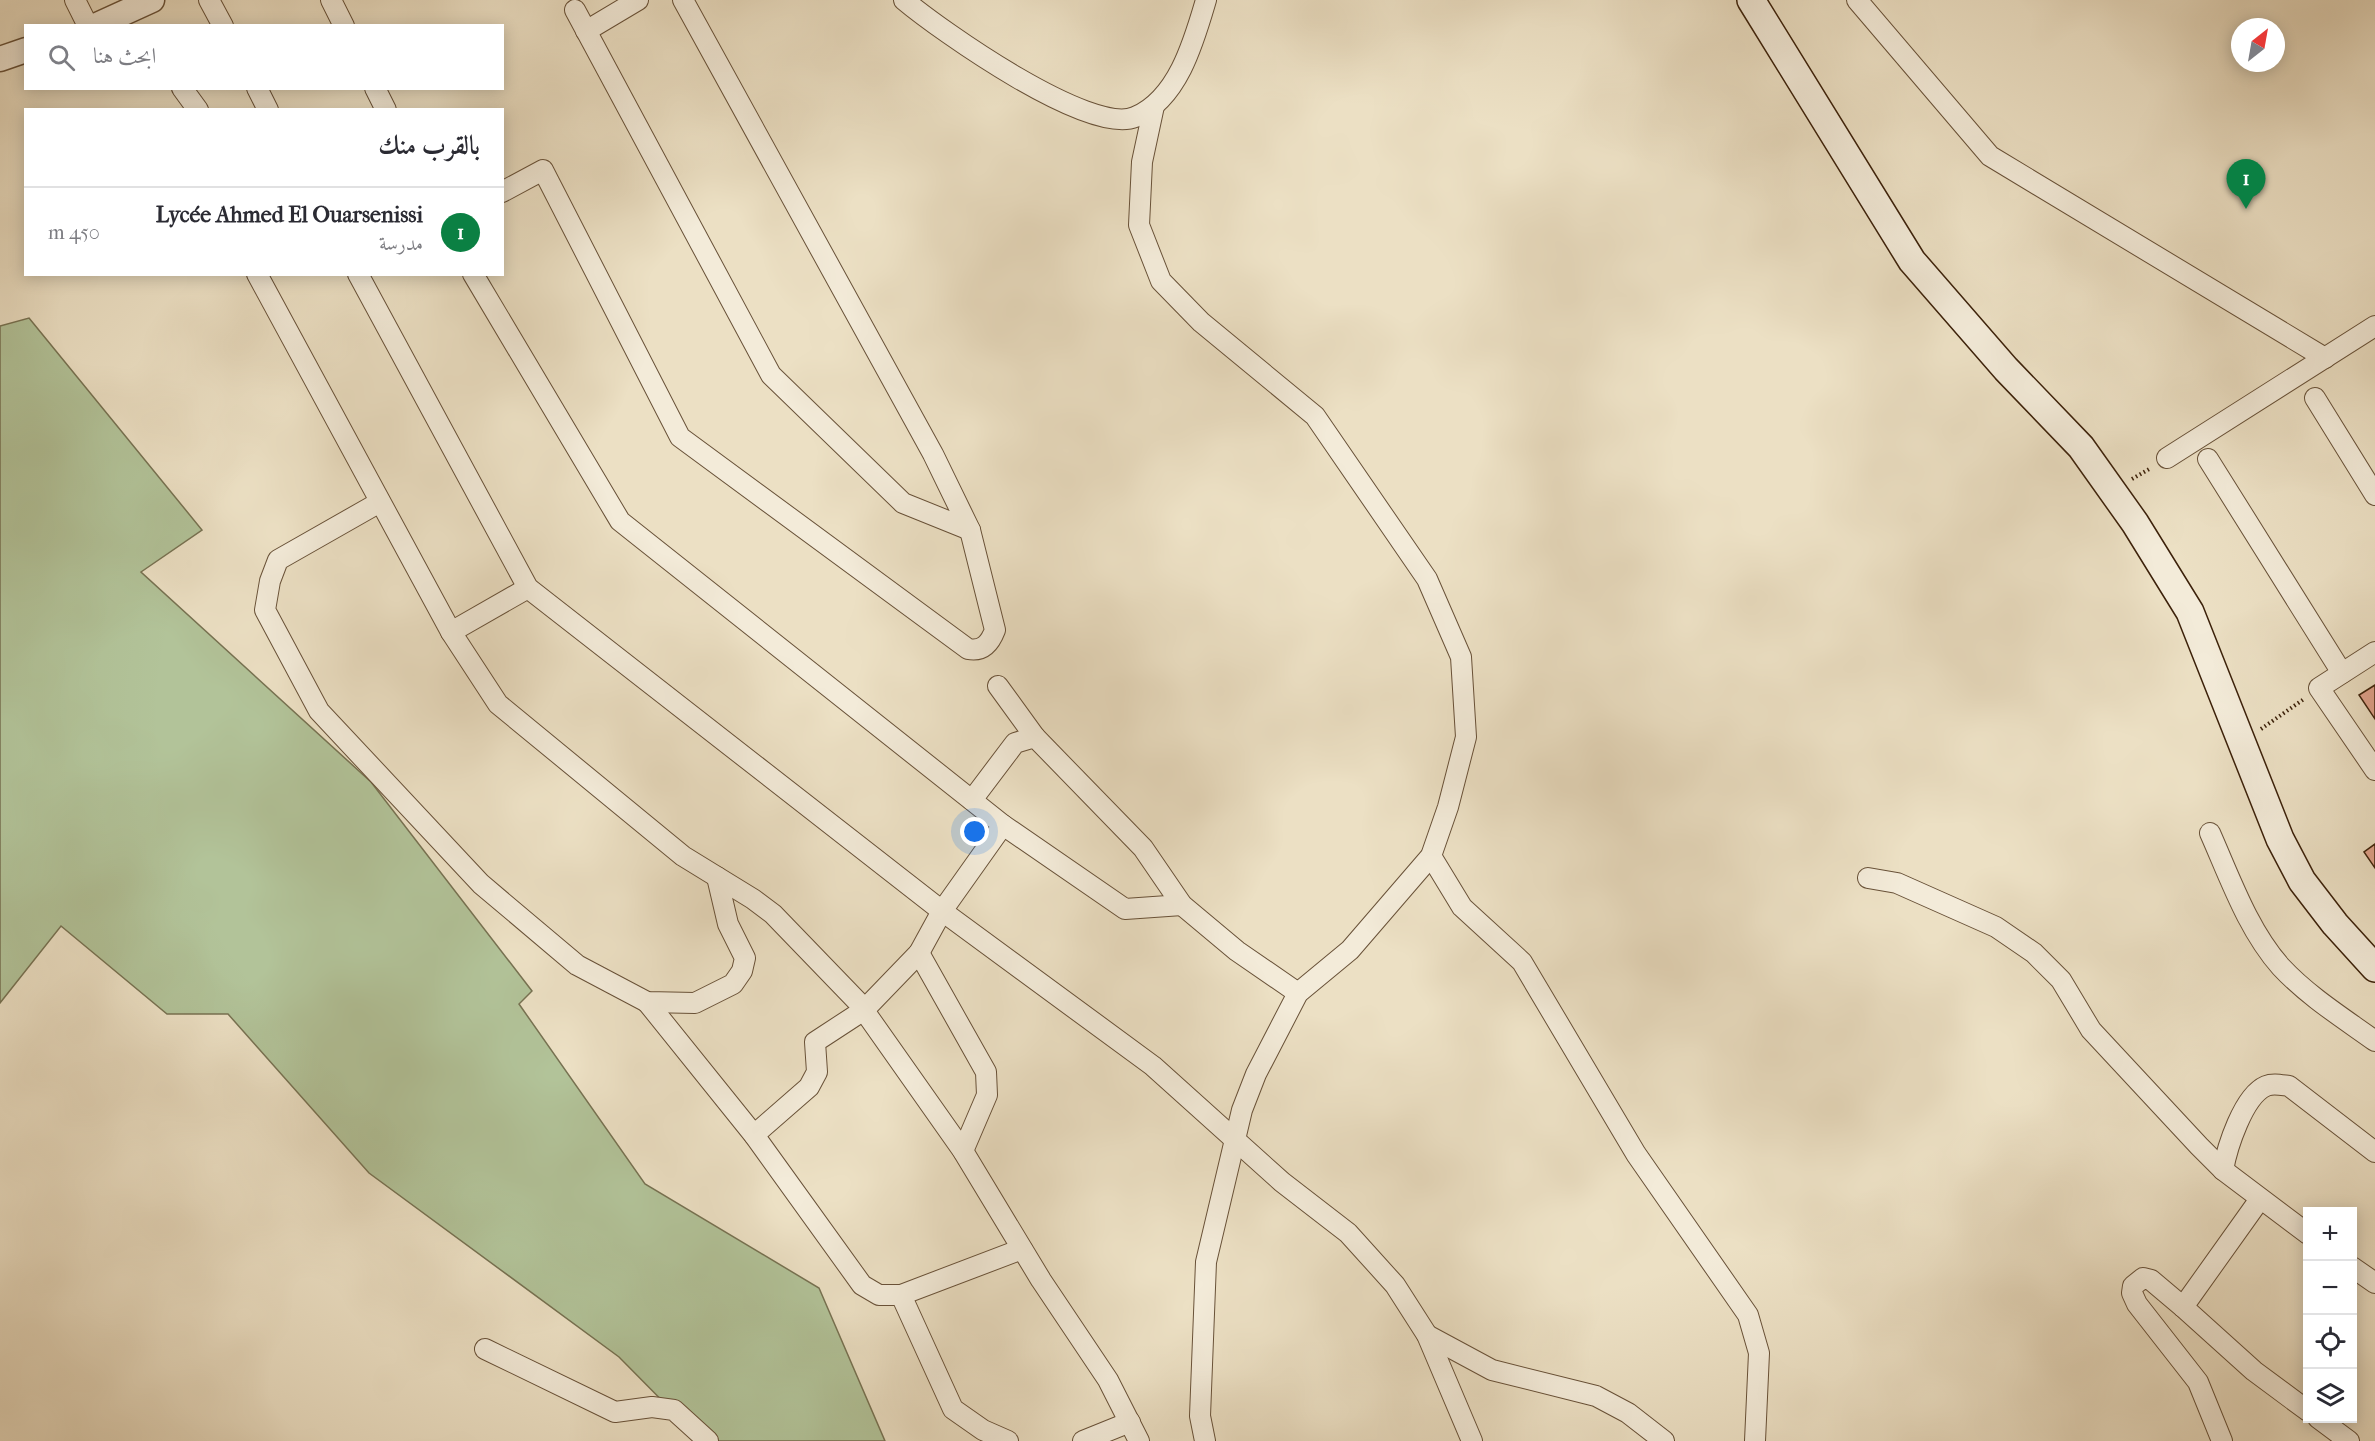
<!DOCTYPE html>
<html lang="ar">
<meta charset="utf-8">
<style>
:root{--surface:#fff;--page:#f7f7f7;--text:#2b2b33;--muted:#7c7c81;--line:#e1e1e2;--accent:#0b8043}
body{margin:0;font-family:"IM FELL French Canon",Amiri,serif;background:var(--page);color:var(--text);direction:rtl}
.controls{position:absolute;right:18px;bottom:18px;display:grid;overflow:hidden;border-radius:0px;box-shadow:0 3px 15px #0003}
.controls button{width:54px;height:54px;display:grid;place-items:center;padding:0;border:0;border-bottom:2px solid var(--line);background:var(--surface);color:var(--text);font:30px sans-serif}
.compass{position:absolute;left:2231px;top:18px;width:54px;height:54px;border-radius:50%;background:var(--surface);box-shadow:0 3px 15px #0003;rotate:31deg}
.you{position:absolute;left:975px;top:832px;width:21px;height:21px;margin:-15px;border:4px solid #fff;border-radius:50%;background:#1a73e8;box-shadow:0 0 0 9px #1a73e833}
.badge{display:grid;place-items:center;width:39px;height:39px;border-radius:50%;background:var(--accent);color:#fff;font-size:20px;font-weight:700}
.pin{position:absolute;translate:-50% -50px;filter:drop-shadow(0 2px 3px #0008)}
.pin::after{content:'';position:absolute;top:32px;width:21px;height:18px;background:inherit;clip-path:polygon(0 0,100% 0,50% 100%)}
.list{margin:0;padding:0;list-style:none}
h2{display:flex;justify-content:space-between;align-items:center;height:78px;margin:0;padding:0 24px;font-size:26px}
h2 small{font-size:20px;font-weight:400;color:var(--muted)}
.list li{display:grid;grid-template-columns:39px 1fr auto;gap:18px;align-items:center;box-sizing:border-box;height:90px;padding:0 24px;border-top:2px solid var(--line)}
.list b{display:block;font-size:22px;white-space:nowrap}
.list p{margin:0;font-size:20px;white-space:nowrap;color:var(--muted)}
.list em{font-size:20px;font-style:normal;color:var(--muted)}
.icon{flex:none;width:33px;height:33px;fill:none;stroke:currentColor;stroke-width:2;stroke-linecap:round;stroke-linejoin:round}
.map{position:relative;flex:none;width:2375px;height:1441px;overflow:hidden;direction:ltr}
.search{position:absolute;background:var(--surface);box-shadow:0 3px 15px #0003;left:24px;top:24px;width:480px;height:66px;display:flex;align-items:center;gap:15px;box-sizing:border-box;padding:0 21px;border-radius:0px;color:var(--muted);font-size:22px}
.panel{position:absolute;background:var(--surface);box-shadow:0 3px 15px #0003;left:24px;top:108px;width:480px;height:168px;border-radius:0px;direction:rtl}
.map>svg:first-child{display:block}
.green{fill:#b2c399;stroke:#777252;stroke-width:1.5}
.building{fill:#e3a48e;stroke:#3c210a;stroke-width:1.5}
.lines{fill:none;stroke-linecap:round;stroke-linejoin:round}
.minor-casing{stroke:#685138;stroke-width:22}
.tertiary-casing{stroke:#685138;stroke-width:27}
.secondary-casing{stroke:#3c210a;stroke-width:30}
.path{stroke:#3c210a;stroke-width:4;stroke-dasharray:1.5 3;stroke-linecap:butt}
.minor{stroke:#f3ebd9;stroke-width:20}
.tertiary{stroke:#f3ebd9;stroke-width:24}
.secondary{stroke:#f3ebd9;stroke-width:27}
</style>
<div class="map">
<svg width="2375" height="1441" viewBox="0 0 2375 1441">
<rect width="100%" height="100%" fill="#ece0c4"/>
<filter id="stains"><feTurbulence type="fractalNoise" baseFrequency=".00333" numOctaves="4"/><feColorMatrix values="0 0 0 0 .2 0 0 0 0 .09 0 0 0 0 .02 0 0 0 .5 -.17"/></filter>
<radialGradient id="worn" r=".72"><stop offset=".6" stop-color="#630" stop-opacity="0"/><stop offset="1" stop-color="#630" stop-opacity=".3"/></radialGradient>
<polygon class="green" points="29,318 202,530 141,572 371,782 532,991 519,1004 645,1184 819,1288 885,1441 702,1441 619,1357 369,1173 228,1014 167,1014 61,926 0,1003 0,326"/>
<g class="building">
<polygon points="2375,685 2375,719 2359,695"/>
<polygon points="2375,844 2375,868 2364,852"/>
</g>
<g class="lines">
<defs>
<g id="minor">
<polyline points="75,0 88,26"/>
<polyline points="209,0 223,26"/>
<polyline points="331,0 344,26"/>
<path d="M 904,0 C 941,31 1090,136 1135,117 C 1178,99 1194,41 1206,0"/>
<polyline points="1857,0 1990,156 2325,358"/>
<polyline points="575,10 771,375 903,503 970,530"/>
<polyline points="586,31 638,0"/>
<polyline points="182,88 198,110"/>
<polyline points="257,88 268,110"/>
<polyline points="375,88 386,110"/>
<polyline points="1154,106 1142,162 1139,225 1161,281 1201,322 1315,416 1427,579 1461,657 1466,737 1448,807 1431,856 1350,950 1298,993 1256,1074 1242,1110 1206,1262 1200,1416 1205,1441"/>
<path d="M 502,192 L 543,170 L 680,437 L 968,649 C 983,652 990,643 995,630 L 970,530 L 933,454 L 683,0"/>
<polyline points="257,274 451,632 498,704 683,856 753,899 773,914 858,1002 963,1151 1041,1280 1108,1380 1139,1441"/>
<polyline points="358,274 528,588 942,911 1153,1066 1282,1182 1348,1233 1395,1285 1427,1335 1472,1441"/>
<polyline points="473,274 620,521 1003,825 942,911 919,953 864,1010 815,1042 817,1072 809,1087 754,1135"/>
<polyline points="2315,398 2375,495"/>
<polyline points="2167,458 2375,326"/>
<polyline points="2208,459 2342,673"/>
<polyline points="380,502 278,560 270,581 265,610 319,711 481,884 577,965 647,1002 695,1003 733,984 742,971 745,958 728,924 717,877"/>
<polyline points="451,632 528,588"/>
<polyline points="2375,652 2319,688 2375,770"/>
<polyline points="998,686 1035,737"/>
<polyline points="972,800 1015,743 1035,737 1143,848 1182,905 1237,951 1298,993"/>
<polyline points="1003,825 1125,909 1182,905"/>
<path d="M 2210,833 C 2230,878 2248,930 2281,967 C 2308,996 2343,1018 2375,1041"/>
<polyline points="1431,856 1462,907 1522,962 1636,1154 1748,1315 1759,1353 1755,1441"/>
<polyline points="1868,878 1897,883 1996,927 2034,953 2061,980 2091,1030 2199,1146 2223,1170 2308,1234"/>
<polyline points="919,953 986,1072 987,1095 963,1151"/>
<polyline points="647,1002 754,1135 862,1285 879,1295 901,1295 1022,1249"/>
<path d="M 2223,1170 C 2227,1148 2243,1096 2266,1086 C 2273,1083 2281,1085 2289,1086 L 2375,1152"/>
<polyline points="2260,1199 2183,1307 2254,1371 2308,1411"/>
<polyline points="2352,1267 2375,1283"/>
<polyline points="901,1295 953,1409 983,1430 1008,1441"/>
<polyline points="2183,1307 2151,1280 2143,1278 2133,1286 2132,1293 2137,1304 2198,1382 2222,1441"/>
<polyline points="1427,1335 1492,1370 1596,1396 1628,1413 1664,1441"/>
<polyline points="485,1349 615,1412 652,1407 674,1410 708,1441"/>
<polyline points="2318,1418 2349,1441"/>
<polyline points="1083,1441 1130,1422"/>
</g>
<g id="tertiary">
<polyline points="95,26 152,0"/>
<polyline points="0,59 26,50"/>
</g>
<polyline id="secondary" points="1751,0 1912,261 2006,369 2081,447 2135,523 2190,612 2280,839 2302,881 2335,924 2375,968"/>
</defs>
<use href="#minor" class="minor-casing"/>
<use href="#tertiary" class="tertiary-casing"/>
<use href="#secondary" class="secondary-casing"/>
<g class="path">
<polyline points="2132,479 2151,468"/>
<polyline points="2261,729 2304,699"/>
</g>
<use href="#minor" class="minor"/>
<use href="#tertiary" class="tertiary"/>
<use href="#secondary" class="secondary"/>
</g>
<rect width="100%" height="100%" filter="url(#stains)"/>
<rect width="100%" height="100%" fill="url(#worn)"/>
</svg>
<div class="controls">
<button>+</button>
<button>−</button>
<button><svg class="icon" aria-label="locate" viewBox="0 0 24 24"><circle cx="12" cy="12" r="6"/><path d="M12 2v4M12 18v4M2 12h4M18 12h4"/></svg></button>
<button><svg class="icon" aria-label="layers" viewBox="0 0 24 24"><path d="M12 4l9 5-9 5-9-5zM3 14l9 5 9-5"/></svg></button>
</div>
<svg class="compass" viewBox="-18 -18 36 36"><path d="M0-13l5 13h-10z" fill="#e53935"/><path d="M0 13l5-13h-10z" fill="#7c7c81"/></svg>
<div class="you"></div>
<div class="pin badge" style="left:2246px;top:209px">1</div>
<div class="search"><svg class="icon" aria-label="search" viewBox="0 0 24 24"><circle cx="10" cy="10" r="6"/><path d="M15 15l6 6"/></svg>ابحث هنا</div>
<section class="panel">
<h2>بالقرب منك<small></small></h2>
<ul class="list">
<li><span class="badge">1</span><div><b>Lycée Ahmed El Ouarsenissi</b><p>مدرسة</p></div><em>450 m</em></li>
</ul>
</section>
</div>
